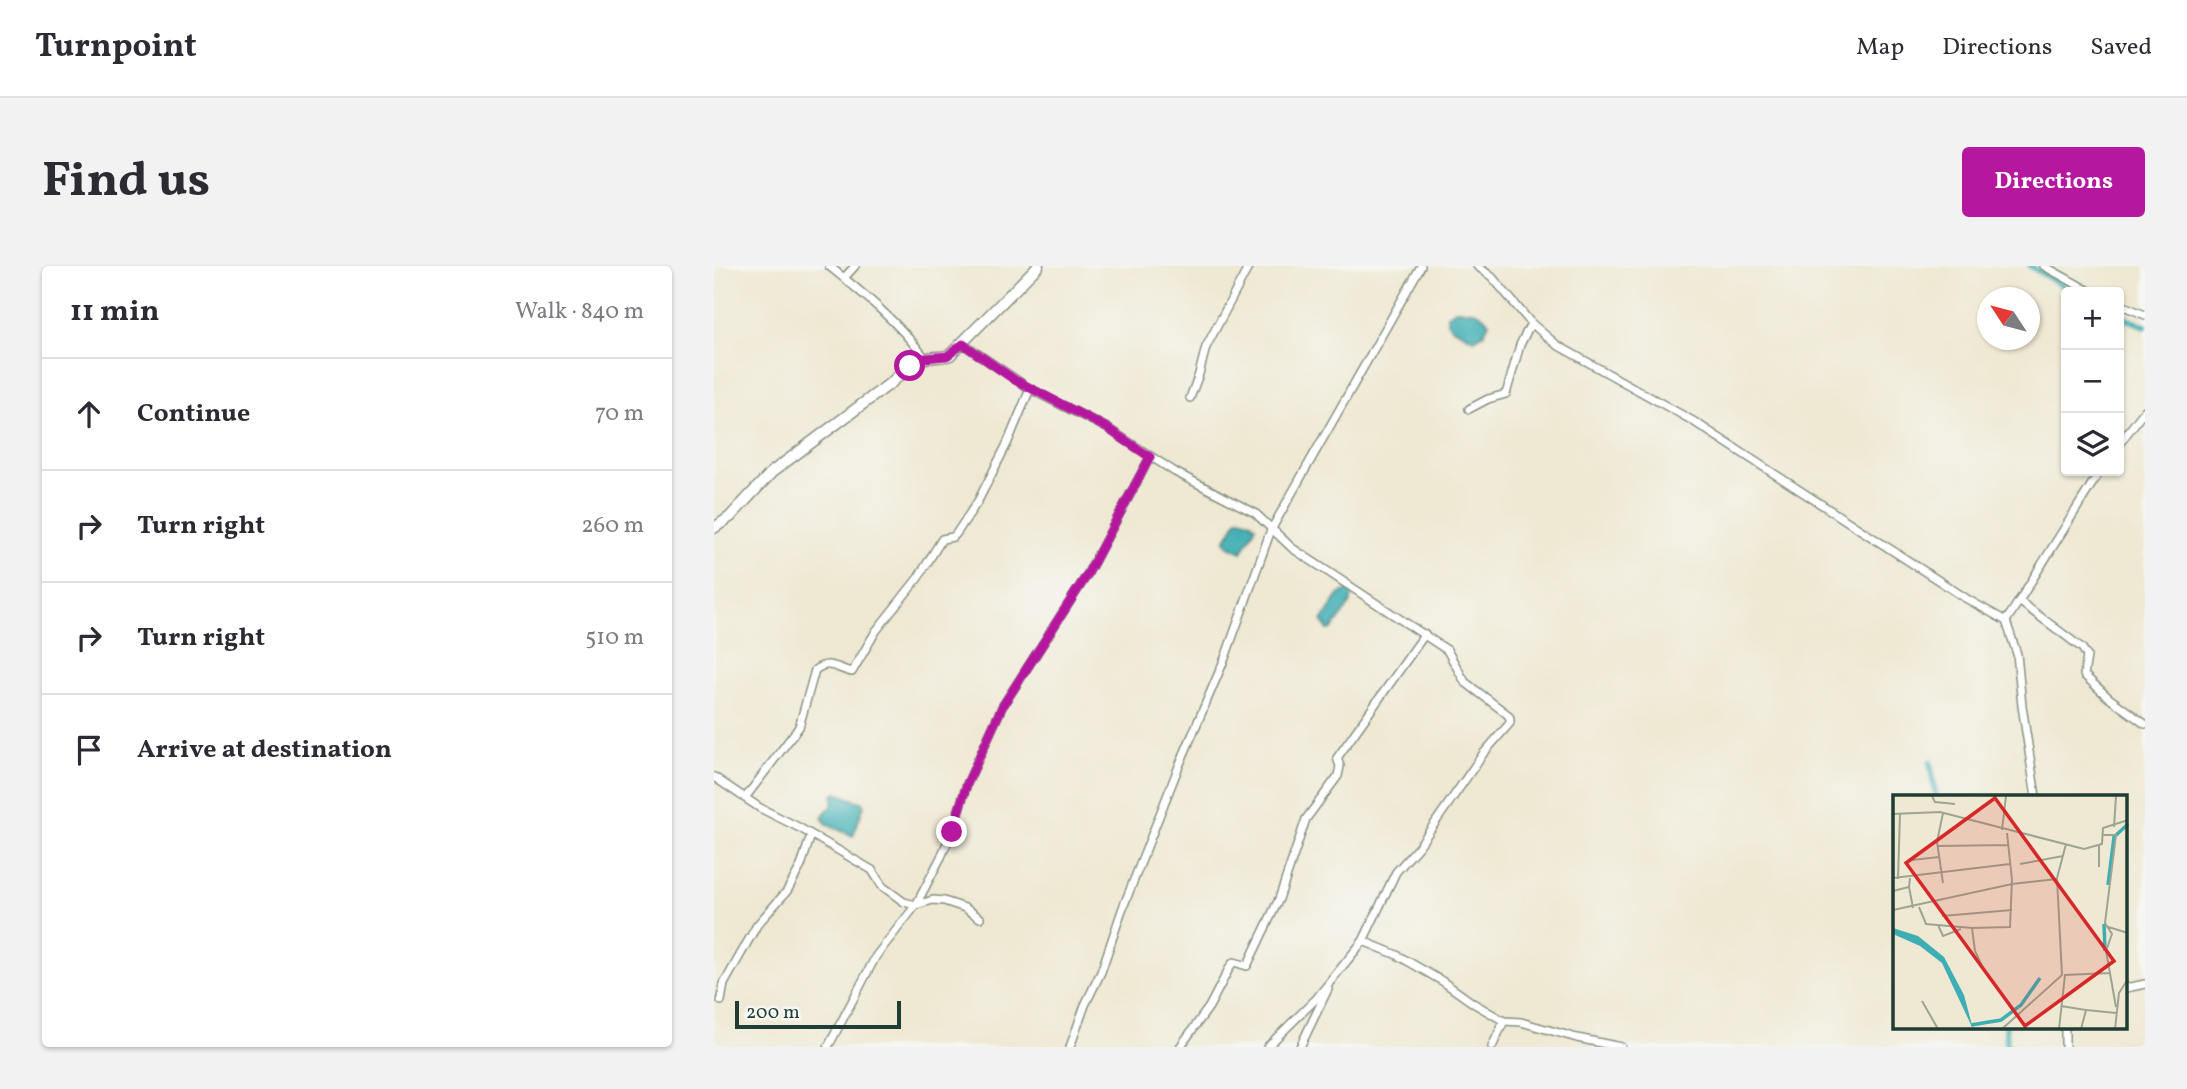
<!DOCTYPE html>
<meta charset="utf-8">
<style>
:root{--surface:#fff;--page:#f2f2f3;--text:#2b2b33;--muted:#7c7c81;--line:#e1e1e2;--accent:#b5179e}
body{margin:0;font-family:Vollkorn,serif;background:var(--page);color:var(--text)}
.controls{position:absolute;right:21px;top:21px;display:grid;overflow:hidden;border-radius:7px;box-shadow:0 2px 5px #0004}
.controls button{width:63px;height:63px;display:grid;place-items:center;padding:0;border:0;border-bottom:2px solid var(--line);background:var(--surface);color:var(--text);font:35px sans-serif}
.compass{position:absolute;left:1263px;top:21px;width:63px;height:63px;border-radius:50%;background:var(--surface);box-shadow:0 2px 5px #0004;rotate:306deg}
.scale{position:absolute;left:21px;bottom:18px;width:166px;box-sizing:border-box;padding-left:7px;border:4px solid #1f3d34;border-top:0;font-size:19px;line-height:24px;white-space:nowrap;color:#1f3d34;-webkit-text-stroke:5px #f6f6f2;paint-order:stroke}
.stop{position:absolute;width:21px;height:21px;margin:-16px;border:5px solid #b5179e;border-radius:50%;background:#fff}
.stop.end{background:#b5179e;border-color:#fff;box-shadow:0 2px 7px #0008}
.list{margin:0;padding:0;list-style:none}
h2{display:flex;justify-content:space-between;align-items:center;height:91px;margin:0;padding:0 28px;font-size:30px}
h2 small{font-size:23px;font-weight:400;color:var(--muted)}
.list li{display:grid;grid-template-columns:46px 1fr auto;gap:21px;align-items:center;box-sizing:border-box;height:112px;padding:0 28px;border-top:2px solid var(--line)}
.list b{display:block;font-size:26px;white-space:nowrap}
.list em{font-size:23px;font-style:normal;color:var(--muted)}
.icon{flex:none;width:38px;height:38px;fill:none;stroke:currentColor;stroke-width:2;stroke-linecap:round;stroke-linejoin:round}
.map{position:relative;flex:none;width:1431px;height:781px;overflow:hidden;border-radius:7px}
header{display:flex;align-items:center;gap:42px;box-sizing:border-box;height:98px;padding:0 35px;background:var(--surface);border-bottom:2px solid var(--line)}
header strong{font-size:33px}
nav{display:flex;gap:38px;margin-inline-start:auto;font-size:24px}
.intro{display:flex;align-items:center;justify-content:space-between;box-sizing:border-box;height:168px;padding:0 42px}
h1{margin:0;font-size:49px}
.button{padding:18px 32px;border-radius:7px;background:var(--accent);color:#fff;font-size:24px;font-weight:700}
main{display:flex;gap:42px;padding:0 42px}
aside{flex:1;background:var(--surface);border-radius:7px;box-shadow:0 2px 5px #0004}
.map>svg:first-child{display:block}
.water{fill:#3caeb4;stroke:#2e7674;stroke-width:2}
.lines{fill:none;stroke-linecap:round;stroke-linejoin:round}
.canal{stroke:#3caeb4;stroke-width:6}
.street-casing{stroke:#879283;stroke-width:10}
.secondary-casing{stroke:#879283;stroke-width:13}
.street{stroke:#fff;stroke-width:7}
.secondary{stroke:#fff;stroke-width:10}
.route{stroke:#b5179e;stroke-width:9}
.inset-river{fill:none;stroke:#3caeb4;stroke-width:3.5}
.inset-road{fill:none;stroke:#9ca493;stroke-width:2}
.view{fill:#d62828;fill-opacity:0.15;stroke:#d62828;stroke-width:3.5}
.inset-edge{fill:none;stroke:#1f3d34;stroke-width:3.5}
</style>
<header>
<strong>Turnpoint</strong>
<nav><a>Map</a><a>Directions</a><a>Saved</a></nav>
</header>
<div class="intro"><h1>Find us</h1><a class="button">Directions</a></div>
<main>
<aside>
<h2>11 min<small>Walk · 840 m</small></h2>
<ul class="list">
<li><svg class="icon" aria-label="ahead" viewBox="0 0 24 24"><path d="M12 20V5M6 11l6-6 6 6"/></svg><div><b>Continue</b></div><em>70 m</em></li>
<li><svg class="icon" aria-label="right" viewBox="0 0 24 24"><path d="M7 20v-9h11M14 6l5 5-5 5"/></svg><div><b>Turn right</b></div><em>260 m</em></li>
<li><svg class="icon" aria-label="right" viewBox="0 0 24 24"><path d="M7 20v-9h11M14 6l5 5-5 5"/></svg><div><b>Turn right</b></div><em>510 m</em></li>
<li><svg class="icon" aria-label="arrive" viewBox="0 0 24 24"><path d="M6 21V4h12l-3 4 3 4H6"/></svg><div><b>Arrive at destination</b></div></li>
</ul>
</aside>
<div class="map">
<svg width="1431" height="781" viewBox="0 0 1431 781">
<rect width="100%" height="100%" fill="#f6f6f2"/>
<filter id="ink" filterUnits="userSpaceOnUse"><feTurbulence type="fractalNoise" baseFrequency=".0143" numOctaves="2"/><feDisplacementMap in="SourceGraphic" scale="14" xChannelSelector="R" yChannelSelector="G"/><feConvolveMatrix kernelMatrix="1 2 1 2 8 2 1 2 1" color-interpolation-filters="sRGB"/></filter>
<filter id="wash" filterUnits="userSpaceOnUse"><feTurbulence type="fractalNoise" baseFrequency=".00686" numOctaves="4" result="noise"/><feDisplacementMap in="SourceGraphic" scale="28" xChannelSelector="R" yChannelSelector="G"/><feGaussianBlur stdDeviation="1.57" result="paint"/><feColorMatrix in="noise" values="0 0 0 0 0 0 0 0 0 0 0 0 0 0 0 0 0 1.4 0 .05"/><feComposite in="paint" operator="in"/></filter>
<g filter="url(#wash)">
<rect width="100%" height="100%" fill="#efe8d2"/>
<g class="water">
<path d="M 742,44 C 757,44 767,44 775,57 L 770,67 L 760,73 L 737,61 L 733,56 L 733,49 Z"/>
<polygon points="526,252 536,255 542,260 528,286 515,280 511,275 523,254"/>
<polygon points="635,323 639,328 636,338 618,363 614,364 608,355 625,329"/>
<path d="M 122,527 L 147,536 L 150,539 L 139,570 L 113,558 L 108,552 C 113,539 120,547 119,530 Z"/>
</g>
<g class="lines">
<g class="canal">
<polyline points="1316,0 1359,26"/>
<polyline points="1405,50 1431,60"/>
<polyline points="1216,496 1222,531"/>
<polyline points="1292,762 1293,781"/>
</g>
</g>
</g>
<g filter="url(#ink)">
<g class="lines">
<defs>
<g id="street">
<path d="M 115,0 C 150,28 184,56 211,92"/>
<polyline points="763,0 778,11 817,57 843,79 979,155 1253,333 1292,355 1303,388 1308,440 1322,531"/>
<polyline points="1330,0 1377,26"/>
<polyline points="130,12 141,0"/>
<polyline points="1405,38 1431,49"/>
<polyline points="249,78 316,123 393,162 461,206 541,247 578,282 733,384 751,416 793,448 796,452 796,457 769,488 705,580 682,606 649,675 683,689 728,715 759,737 790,755 807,756 863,772 907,781"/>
<polyline points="476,132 485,108 492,81 535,0"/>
<polyline points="755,143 774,133 792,128 806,79 817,57"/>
<polyline points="1405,178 1431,144"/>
<polyline points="1386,205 1305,335 1368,382 1373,390 1370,409 1395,432 1431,458"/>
<polyline points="1292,355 1305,335"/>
<polyline points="0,511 46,542 86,562 158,604 168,620 190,636 202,639 219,634 230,635 251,642 266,652"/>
<path d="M 31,532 L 85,461 L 101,404 C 115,393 123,403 138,406 L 162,365 L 204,312 L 228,273 L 239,271 L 242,268 L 264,235 L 293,178 L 316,123"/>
<polyline points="1412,722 1431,718"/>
<polyline points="7,735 10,718 43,659 73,625 87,600 97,569"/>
<polyline points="1351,762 1351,781"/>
<polyline points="114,781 162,690 202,639 227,591 238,566 253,518 288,441 373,309 436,191"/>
<polyline points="356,781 371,739 387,706 408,644 465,500 511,392 557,264 707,0"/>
<polyline points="466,781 495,741 517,699 520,696 533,700 535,696 565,633 592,553 624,510 626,500 623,492 711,368"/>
<polyline points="553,781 602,733 649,675"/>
<polyline points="586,781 614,723"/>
<polyline points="778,781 790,755"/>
</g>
<path id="secondary" d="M 0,262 L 16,251 L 58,206 L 178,116 C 188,107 199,95 212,92 C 221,90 228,92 236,89 L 324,0"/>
</defs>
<use href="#street" class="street-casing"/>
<use href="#secondary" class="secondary-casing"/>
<use href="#street" class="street"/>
<use href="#secondary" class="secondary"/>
</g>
</g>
<g class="lines" filter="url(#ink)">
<polyline class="route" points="196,100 211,92 233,90 249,78 301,114 393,162 436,191 373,309 288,441 253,518 238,566"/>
</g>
<g transform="translate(1179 529)">
<rect width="234" height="234" fill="#efe8d2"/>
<path d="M 0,133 L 25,141 L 51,162 L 71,200 L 80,234 L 49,168 L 27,151 L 0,139 Z" fill="#3caeb4"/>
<path class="inset-river" d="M 215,90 L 221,42 L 235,29M 211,129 L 212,156M 78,230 L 108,225 L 128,210 L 147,183"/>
<path class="inset-road" d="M 39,1 L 42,7 L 62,9M 50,18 L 44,47 L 50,88M 0,19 L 47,17 L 191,54 L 209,49 L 210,33 L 235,25M 221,32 L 223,1M 109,35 L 113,1M 210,40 L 223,40 L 212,128 L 219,139 L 213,156 L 223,212M 44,51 L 115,50M 19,65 L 46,62M 127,69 L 170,61M 206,72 L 206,50M 0,83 L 117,69M 5,84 L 7,18M 16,92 L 20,113M 0,96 L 16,92 L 17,83M 26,112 L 33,129 L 79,133M 0,115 L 119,89 L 164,84M 49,121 L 119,115M 45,130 L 50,141 L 68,134M 212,131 L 235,138M 92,177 L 82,156 L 79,133 L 117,132 L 119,85 L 114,38M 29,206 L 45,234M 168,211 L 193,215 L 188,234M 193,215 L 223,218M 109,234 L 169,180 L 164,83 L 173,49M 166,234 L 172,180 L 217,178M 222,234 L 226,198 L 235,184"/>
<path class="view" d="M 102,3 L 221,166 L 132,231 L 13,68 Z"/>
<rect width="234" height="234" class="inset-edge"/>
</g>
</svg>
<div class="controls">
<button>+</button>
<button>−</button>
<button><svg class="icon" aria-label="layers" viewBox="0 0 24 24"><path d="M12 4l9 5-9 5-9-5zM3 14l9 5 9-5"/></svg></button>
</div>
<svg class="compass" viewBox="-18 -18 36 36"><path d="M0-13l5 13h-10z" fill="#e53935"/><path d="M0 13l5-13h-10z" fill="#7c7c81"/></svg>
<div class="scale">200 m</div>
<div class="stop" style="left:196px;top:100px"></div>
<div class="stop end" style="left:238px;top:566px"></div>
</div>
</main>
